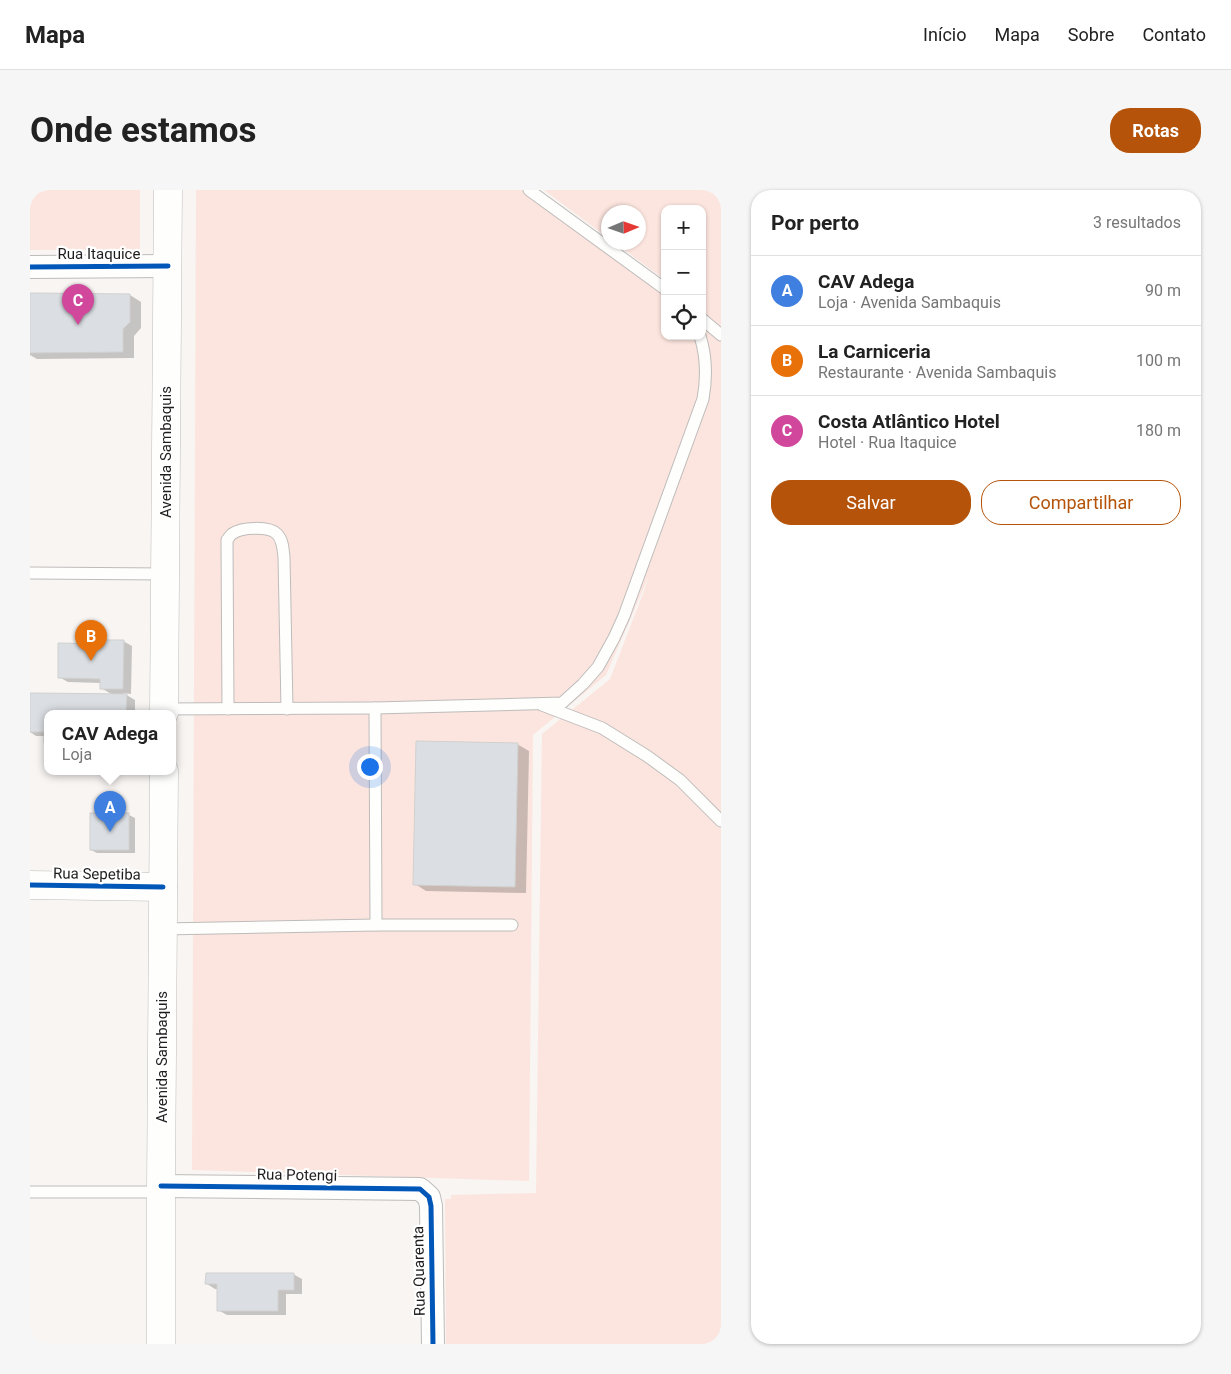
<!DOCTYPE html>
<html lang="pt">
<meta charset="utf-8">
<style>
:root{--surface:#fff;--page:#f6f6f6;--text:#222;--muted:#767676;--line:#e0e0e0;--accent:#b45309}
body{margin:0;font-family:Roboto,sans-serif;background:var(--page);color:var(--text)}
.controls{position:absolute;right:15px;top:15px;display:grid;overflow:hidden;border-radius:10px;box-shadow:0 1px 4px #0004}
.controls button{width:45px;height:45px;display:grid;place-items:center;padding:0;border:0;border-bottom:1px solid var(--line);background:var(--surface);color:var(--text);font:25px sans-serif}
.compass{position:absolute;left:571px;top:15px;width:45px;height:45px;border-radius:50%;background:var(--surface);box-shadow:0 1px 4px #0004;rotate:88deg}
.you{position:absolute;left:339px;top:576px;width:18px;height:18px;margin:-12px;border:4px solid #fff;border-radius:50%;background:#1a73e8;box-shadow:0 0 0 8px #1a73e833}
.badge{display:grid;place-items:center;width:32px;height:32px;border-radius:50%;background:var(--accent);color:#fff;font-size:16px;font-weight:700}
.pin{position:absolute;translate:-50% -41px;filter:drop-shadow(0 1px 2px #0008)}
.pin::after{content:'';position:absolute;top:26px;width:18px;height:15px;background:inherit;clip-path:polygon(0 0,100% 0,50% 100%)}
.popup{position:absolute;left:14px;top:520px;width:132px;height:65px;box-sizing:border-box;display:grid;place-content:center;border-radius:10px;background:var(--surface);filter:drop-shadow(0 1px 4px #0005);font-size:16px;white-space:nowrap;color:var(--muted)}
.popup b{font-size:19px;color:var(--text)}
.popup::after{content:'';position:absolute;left:50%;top:100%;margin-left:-10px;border:10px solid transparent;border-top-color:var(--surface)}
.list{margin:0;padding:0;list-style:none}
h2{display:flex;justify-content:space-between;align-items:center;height:65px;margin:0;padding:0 20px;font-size:21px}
h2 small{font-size:16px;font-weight:400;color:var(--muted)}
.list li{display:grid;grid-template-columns:32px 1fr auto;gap:15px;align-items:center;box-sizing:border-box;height:70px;padding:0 20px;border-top:1px solid var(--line)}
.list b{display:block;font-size:19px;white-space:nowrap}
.list p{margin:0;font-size:16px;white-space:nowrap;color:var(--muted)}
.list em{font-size:16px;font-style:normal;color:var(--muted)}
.actions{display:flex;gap:10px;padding:15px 20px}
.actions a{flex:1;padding:11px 0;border:1px solid var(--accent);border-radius:20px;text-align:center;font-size:18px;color:var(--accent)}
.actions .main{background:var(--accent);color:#fff}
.icon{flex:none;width:28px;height:28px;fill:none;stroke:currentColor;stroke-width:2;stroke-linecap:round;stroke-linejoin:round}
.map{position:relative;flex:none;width:691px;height:1154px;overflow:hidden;border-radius:20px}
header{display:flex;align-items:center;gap:30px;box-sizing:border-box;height:70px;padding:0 25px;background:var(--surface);border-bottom:1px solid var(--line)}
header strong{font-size:24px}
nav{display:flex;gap:28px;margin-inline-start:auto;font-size:18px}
.intro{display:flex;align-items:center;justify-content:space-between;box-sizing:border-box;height:120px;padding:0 30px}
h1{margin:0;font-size:35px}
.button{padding:12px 22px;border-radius:20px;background:var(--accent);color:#fff;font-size:18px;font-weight:700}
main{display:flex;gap:30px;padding:0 30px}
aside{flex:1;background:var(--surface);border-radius:20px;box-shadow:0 1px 4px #0004}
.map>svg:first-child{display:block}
.green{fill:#fce5de}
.shadow{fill:#0003}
.building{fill:#dbdfe3;stroke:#d0d0cf}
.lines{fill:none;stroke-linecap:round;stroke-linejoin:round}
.service-casing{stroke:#bebcbb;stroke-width:13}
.minor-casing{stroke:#bebcbb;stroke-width:24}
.tertiary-casing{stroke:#bebcbb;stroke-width:29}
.primary-casing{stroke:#bebcbb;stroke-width:29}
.service{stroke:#fefefd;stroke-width:11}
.minor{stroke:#fefefd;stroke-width:22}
.tertiary{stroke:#fefefd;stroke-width:28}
.primary{stroke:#fefefd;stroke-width:28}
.cycleway-casing{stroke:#fff;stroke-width:8}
.cycleway{stroke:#0057b8;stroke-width:5}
.labels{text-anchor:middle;stroke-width:4.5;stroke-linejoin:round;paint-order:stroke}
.street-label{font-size:15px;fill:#1e1c1c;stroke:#fff}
</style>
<header>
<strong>Mapa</strong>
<nav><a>Início</a><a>Mapa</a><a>Sobre</a><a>Contato</a></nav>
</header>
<div class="intro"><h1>Onde estamos</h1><a class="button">Rotas</a></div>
<main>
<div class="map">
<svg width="691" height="1154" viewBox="0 0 691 1154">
<rect width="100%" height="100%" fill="#f8f5f3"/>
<g class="green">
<polygon points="0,0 110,0 110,59 0,60"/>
<polygon points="166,0 507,0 635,92 635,146 672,146 672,119 677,122 672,118 672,19 635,19 635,90 585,53 608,52 608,22 578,22 578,48 514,0 691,0 691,1154 416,1154 415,1009 421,1009 421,1005 506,1003 512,544 580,489 614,401 619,386 576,485 503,545 499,991 162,980"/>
</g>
<g class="shadow">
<polygon points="0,104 100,105 111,112 111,138 104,146 104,168 7,169 0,165"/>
<polygon points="93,451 102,456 101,504 93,503 105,510 105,523 18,523 18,554 15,552 15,546 6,546 0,542 0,504 83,505 71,498 71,493 38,492 29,487 72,455"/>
<polygon points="487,554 499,561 496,703 396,701 385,694"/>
<polygon points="99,625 105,628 105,663 67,663 61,660"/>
<polygon points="263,1084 272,1089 272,1104 256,1104 256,1125 197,1125 188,1120 188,1099 185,1099 177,1094"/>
</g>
<g class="building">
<polygon points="0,103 100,104 100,132 93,139 93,162 0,163"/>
<polygon points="71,450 94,450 93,499 70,499 70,489 28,488 28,453 71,454"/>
<polygon points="0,503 97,504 96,523 18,523 18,553 14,553 14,542 0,542"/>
<polygon points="386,551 488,553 485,697 383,695"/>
<rect x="60" y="623" width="39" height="37"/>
<polygon points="176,1083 264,1083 264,1100 248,1100 248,1121 187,1121 187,1094 175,1094"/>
</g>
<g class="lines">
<defs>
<g id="service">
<polyline points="499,0 635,99"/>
<polyline points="672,129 691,145"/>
<polyline points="0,383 135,384"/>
<polyline points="512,515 572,538 617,566 650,590 691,631"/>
<polyline points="345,518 346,735 482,735"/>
<path d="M 134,519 L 345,518 L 532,513 L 553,494 L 568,477 L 584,448 L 594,426 L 673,209 C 677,187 677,168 670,146"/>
<path d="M 198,519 L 197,350 C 199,348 200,345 202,344 C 211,337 239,336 247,344 C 253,350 253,359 254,367 L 257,519"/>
<polyline points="133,739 346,735"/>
<polyline points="0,1002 131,1002"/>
</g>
<g id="minor">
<polyline points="0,77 138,76"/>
<polyline points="131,996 390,999 399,1007 401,1016 403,1154"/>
</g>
<polyline id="tertiary" points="0,695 133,697"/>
<g id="primary">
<polyline points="134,523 138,0"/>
<polyline points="131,1154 131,1002 134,581"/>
</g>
</defs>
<use href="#service" class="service-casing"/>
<use href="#minor" class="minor-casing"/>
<use href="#tertiary" class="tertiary-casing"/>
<use href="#primary" class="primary-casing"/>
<use href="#service" class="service"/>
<use href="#minor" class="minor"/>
<use href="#tertiary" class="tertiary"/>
<use href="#primary" class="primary"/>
<defs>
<g id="cycleway">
<polyline points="0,77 138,76"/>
<polyline points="0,695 133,697"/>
<polyline points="131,996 390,999 399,1007 401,1016 403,1154"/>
</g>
</defs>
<use href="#cycleway" class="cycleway-casing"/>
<use href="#cycleway" class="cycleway"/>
</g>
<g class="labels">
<g class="street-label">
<text x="69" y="69">Rua Itaquice</text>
<text transform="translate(136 262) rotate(-90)" y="5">Avenida Sambaquis</text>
<text transform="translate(67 684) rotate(1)" y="5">Rua Sepetiba</text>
<text transform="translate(132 867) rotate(-90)" y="5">Avenida Sambaquis</text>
<text transform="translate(267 985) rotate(1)" y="5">Rua Potengi</text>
<text transform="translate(389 1081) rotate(-91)" y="5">Rua Quarenta</text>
</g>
</g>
</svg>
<div class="controls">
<button>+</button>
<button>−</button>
<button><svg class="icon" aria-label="locate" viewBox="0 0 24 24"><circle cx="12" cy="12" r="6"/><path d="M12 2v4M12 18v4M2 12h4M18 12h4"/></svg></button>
</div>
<svg class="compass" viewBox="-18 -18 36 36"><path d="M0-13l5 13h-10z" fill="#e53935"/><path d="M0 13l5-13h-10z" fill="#767676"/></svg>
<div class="you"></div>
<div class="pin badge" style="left:80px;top:642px;background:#3f7fe0">A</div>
<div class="popup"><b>CAV Adega</b>Loja</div>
<div class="pin badge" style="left:61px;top:471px;background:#e8710a">B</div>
<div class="pin badge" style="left:48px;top:135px;background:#d1479c">C</div>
</div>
<aside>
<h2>Por perto<small>3 resultados</small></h2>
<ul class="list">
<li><span class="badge" style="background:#3f7fe0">A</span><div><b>CAV Adega</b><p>Loja · Avenida Sambaquis</p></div><em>90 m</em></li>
<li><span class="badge" style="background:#e8710a">B</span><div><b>La Carniceria</b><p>Restaurante · Avenida Sambaquis</p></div><em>100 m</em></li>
<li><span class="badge" style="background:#d1479c">C</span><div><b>Costa Atlântico Hotel</b><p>Hotel · Rua Itaquice</p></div><em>180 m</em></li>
</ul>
<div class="actions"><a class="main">Salvar</a><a>Compartilhar</a></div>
</aside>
</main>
